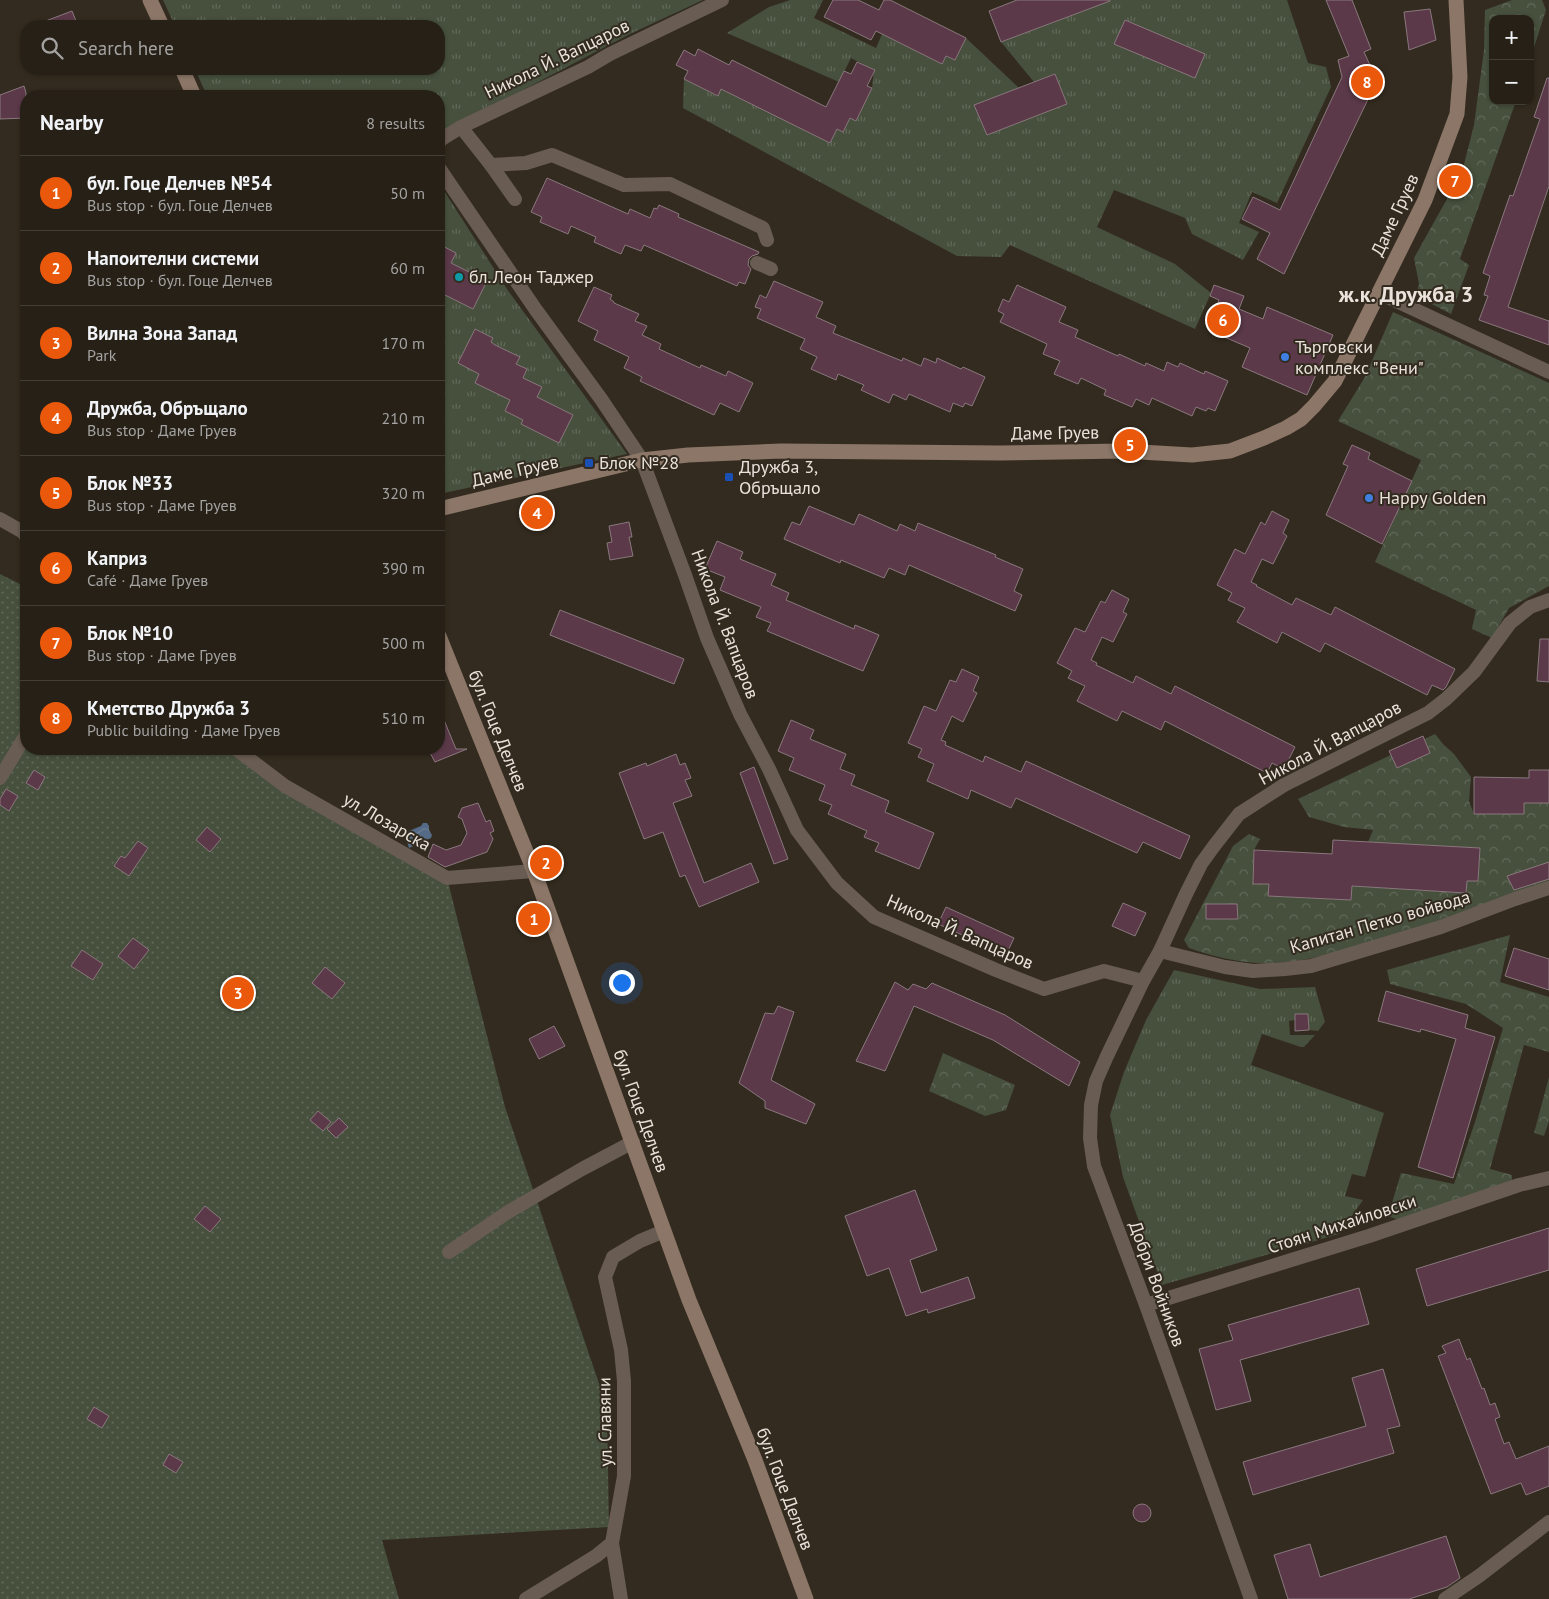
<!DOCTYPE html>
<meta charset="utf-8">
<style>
:root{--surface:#262017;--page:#322d24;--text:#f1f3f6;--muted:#a4a3a1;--line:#423e36;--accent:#ea580c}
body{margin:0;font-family:"PT Sans",sans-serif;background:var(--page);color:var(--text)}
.controls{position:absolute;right:15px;top:15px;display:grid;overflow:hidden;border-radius:10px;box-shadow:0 1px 4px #0004}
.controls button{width:45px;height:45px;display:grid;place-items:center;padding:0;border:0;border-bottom:1px solid var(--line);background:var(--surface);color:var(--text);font:25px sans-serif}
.you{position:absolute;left:621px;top:982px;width:18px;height:18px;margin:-12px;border:4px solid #fff;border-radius:50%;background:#1a73e8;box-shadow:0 0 0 8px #1a73e833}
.badge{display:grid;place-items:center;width:32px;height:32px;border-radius:50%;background:var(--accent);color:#fff;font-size:16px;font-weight:700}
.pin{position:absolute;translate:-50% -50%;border:2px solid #fff;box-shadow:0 1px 5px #0006}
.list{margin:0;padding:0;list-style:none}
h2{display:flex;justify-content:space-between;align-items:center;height:65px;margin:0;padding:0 20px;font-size:21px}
h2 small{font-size:16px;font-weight:400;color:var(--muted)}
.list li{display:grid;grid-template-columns:32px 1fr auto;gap:15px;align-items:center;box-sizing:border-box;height:75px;padding:0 20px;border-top:1px solid var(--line)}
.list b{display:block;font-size:19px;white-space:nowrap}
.list p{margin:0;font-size:16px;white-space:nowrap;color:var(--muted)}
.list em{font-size:16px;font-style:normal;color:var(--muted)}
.icon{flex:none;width:28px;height:28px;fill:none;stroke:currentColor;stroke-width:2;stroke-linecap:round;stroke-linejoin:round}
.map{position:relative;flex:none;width:1549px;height:1599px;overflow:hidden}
.search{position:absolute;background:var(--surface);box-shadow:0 1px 4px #0004;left:20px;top:20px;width:425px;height:55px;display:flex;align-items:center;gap:12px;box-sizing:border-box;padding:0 18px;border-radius:20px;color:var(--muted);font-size:19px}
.panel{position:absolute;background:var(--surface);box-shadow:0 1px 4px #0004;left:20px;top:90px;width:425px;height:665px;border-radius:20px}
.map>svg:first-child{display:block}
.grass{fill:url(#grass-tufts)}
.park{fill:url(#park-crowns)}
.garden{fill:url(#garden-dots)}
.water{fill:url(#water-waves)}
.building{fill:#5b3948;stroke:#89787e}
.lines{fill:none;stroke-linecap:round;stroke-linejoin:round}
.street{stroke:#695c52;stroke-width:14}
.secondary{stroke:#8b7667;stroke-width:15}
.culture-dot{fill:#0f9aa8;stroke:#332b1f;stroke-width:2}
.shop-dot{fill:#3f7fe0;stroke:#332b1f;stroke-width:2}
.transit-dot{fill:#1a4fb4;stroke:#332b1f;stroke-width:2}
.labels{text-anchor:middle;stroke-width:4;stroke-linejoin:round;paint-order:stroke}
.street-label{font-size:18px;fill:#e9e3dc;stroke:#332b1f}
.poi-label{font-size:18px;fill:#e9e3dc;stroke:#332b1f;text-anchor:start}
.district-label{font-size:22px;font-weight:bold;fill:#e9e3dc;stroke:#332b1f}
</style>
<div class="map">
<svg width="1549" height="1599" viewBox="0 0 1549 1599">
<defs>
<pattern id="grass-tufts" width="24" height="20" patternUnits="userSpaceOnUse" patternTransform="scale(1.25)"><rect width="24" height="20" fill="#46503c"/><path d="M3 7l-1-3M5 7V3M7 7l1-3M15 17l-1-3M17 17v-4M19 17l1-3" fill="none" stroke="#616958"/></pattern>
<pattern id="park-crowns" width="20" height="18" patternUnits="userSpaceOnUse" patternTransform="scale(1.25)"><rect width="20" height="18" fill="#46503c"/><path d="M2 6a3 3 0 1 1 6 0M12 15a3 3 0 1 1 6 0" fill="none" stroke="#616958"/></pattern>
<pattern id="garden-dots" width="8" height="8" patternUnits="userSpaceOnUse" patternTransform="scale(1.25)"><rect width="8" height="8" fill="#46503c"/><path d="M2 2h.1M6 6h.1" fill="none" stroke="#616958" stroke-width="1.8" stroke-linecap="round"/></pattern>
<pattern id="water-waves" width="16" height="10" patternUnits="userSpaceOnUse" patternTransform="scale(1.25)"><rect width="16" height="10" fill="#546a86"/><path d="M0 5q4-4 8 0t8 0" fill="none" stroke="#6d7f96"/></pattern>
</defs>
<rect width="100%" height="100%" fill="#332b1f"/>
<g class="grass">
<polygon points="163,0 703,0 630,34 439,134 439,96 207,96 195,69 439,69 439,26 175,26"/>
<polygon points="790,0 823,0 814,18 876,48 882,34 955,60 966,38 1019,88 975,105 987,135 1067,104 1055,74 1034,82 1001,42 1094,7 1104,0 1287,0 1308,63 1326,67 1331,87 1277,203 1252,192 1239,223 1259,232 1243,260 1192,234 1185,218 1114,190 1097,227 1175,264 1211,293 1195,329 1010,245 1001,257 957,256 683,108 684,79 717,96 721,89 830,143 837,129 843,132 850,118 856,121 872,88 874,70 851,58 839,82 727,33 769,7"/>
<polygon points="439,183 507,289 627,454 439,494"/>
<polygon points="1174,970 1260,989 1315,987 1325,1022 1318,1031 1309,1030 1308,1014 1295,1014 1295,1020 1289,1021 1290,1035 1315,1035 1304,1047 1301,1047 1262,1034 1251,1065 1384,1113 1365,1177 1352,1174 1345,1196 1363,1200 1339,1234 1162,1285 1123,1177 1110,1115 1124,1072 1146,1020"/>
</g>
<g class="park">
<polygon points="1512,0 1542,0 1546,10 1530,60 1530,19 1493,19 1493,101 1516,101 1460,259 1469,265 1451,314 1416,296 1419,284 1414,258 1462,172 1474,125 1484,50 1485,10"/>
<polygon points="1393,312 1549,383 1549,586 1509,608 1492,638 1472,629 1476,610 1375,562 1421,460 1338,421 1365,377"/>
<path d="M 1435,734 L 1443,744 L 1454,754 L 1471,777 L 1469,801 L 1474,814 L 1523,814 L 1524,803 L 1549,803 L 1549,885 C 1492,904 1436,923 1378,940 C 1340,951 1303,964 1263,963 C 1238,963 1212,956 1189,948 L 1184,940 L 1233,846 L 1249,834 L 1260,839 L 1254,850 L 1253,883 L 1269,884 L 1269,896 L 1351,900 L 1352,886 L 1466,893 L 1467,881 L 1478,881 L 1480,848 L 1368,842 L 1373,830 L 1344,827 L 1309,817 L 1298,799 Z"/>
<polygon points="1510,935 1500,982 1549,997 1549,1052 1524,1045 1490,1169 1512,1175 1512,1187 1399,1220 1388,1216 1401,1173 1454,1184 1475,1122 1503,1028 1466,1004 1390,984 1387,970"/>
<polygon points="943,1053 1015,1085 1006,1110 985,1116 929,1091"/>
<polygon points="1549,1077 1549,1121 1544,1136 1534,1133"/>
</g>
<polygon class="garden" points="0,574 26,587 26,749 236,749 447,878 505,1107 607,1407 609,1527 382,1540 399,1599 0,1599"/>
<polygon class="water" points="423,823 427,823 429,826 429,830 432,835 431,838 409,848 404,833 421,826"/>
<g class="building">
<polygon points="833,0 858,0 879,10 884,0 890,0 966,38 955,60 946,56 942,64 876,31 871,40 824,17"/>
<polygon points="1017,0 1110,0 1110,1 1001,42 989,11"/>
<polygon points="1326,0 1352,0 1371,49 1364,52 1373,72 1372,91 1284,274 1257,259 1270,233 1242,219 1253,197 1280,210 1342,77 1338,60 1349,56"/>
<polygon points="1430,9 1436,40 1409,50 1404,12"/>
<polygon points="72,11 78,26 35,26 35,25"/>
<polygon points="1125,20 1205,54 1195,78 1114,44"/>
<polygon points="698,49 729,65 732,60 826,107 844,71 851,74 857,62 875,70 867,86 872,88 856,121 850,118 843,132 837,129 830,143 721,89 718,96 684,79 688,71 676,65 684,50 695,56"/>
<polygon points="1055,74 1067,104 987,135 974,105"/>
<polygon points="1547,78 1549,78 1549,186 1508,307 1549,321 1549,345 1479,320 1488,296 1484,295 1490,276 1483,273 1510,195 1513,196 1540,119 1534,117"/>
<polygon points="24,86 26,93 26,118 0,119 0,95"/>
<polygon points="547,178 628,214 630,209 650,218 654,208 657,209 659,205 679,214 678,217 759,252 758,254 752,256 749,259 748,265 751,269 745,284 739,282 737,286 644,245 641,251 625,245 621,254 594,242 596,237 571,226 568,234 540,222 542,217 531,212"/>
<polygon points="439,244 456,253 451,263 487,281 473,309 439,292"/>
<polygon points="774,281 823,302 816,317 836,326 833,333 902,361 903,358 921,366 924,358 936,363 937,358 961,369 963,367 985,377 972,406 965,403 963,407 953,403 950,412 909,394 906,400 893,394 889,403 861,390 864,385 838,374 836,380 811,369 817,357 800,349 805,339 757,318 761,309 755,307 760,295 766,298"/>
<polygon points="1017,285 1066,307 1059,322 1078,330 1075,337 1118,356 1119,354 1145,366 1146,363 1164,371 1167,362 1178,367 1180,363 1204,374 1205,371 1228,381 1215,411 1208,408 1206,411 1196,407 1192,416 1152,398 1149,405 1136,399 1132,407 1104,395 1106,390 1081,378 1078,384 1054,374 1060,361 1043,354 1047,344 1000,322 1004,314 998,311 1003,299 1009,302"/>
<polygon points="1214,285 1244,296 1239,309 1263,319 1267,307 1333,335 1307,395 1242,367 1250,348 1208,330 1219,300 1210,296"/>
<polygon points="594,287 612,295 610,299 614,302 614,303 639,314 635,321 647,326 642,335 661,344 659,349 700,368 701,365 726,376 728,371 753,383 739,412 720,403 714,415 640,381 642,377 624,368 629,357 594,340 598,331 578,321"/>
<polygon points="475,329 493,338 491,342 495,345 520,357 516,364 527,369 523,378 542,387 537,397 573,415 559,443 521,424 523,420 505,411 510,400 475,383 479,374 458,363"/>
<polygon points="1352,445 1370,453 1368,459 1412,481 1382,544 1326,515 1348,466 1343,464"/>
<polygon points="809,506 854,525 859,514 897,531 900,524 915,531 918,523 996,555 995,557 1023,569 1014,591 1022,595 1015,611 909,565 905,575 889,568 884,578 841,560 840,563 784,539 792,522 800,525"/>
<polygon points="1272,511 1289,520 1283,533 1287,536 1273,564 1262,559 1251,582 1257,585 1256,586 1292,605 1296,598 1331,615 1335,607 1455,669 1446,687 1443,690 1432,685 1427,695 1325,643 1320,652 1282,632 1277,643 1237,622 1245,608 1228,600 1232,593 1217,585 1235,549 1245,554 1261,522 1265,525"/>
<polygon points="629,522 632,537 629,537 633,556 610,560 607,543 612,542 609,526"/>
<polygon points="717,541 743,552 740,559 776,574 771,585 789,593 786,600 854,629 855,625 879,635 863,671 767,631 771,623 756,617 761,607 720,590 725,577 705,569"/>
<polygon points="1112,590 1129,599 1123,612 1127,614 1113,642 1102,637 1091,660 1097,663 1096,665 1133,683 1136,676 1171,694 1175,686 1295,747 1284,769 1272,763 1267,773 1165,721 1161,730 1122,711 1117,721 1077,701 1085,686 1068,678 1072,671 1057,663 1075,628 1085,632 1101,601 1105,603"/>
<polygon points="560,610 684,659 674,684 550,635"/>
<polygon points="1540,639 1549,639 1549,682 1537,681"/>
<polygon points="962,669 979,677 973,691 977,693 963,722 952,716 941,740 946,742 945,745 983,762 985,756 1021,772 1026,761 1190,836 1180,859 1143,842 1137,853 1016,798 1011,808 971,790 968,799 927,781 934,764 918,757 922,749 908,743 924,706 936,711 950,680 956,682"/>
<polygon points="439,708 456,749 467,749 435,762 428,749 439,749"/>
<polygon points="791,720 814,730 810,739 846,754 840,769 855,775 851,785 889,801 885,812 934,833 919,869 875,851 879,843 864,837 867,831 828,814 832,805 819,800 825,785 789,770 794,758 778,751"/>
<polygon points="1423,736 1430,753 1397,768 1389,751"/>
<polygon points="676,754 680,765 685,763 691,778 685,780 692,796 673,803 704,883 751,863 759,882 699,907 685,875 680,877 663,832 644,839 619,773 646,763 647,766"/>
<polygon points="754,767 788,859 774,864 740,773"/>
<polygon points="34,770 45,777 38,790 26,783"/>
<polygon points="1529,770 1549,770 1549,803 1524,803 1524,814 1474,814 1474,777 1529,778"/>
<polygon points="6,789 18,796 9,811 0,805 0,799"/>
<polygon points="478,803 486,822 490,820 494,831 490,833 493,839 487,852 445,867 428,857 433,844 446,850 461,845 467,833 462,819 458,817 462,808"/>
<polygon points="207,827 221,839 210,852 196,840"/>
<polygon points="1333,840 1480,848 1478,881 1467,881 1466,893 1352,886 1351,900 1268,896 1269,884 1253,884 1254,850 1332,854"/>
<polygon points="138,841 148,848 129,876 114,866 121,856 125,858"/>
<polygon points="1549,862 1549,879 1514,890 1507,876"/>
<polygon points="1123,903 1146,913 1135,936 1112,926"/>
<polygon points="1206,904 1237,904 1238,919 1206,919"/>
<polygon points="946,907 1014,938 1006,955 938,924"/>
<polygon points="133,938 149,950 134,969 118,956"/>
<polygon points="1514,948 1549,959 1549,990 1505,976"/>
<polygon points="82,950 103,964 93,980 71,966"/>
<polygon points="325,967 345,983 332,999 312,983"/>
<polygon points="895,982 908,990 913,984 926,989 932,983 1005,1015 1080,1062 1069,1086 993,1040 914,1006 885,1071 856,1061"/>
<polygon points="1386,991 1468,1015 1465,1028 1495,1037 1453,1178 1418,1167 1456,1039 1421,1029 1420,1032 1378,1021"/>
<polygon points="778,1006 794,1012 771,1080 815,1104 806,1124 765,1108 765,1101 739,1083 765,1013 774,1014"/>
<polygon points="1295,1014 1308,1014 1309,1030 1295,1031"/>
<polygon points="554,1026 565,1046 539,1059 529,1039"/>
<polygon points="318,1111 331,1122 323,1131 310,1120"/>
<polygon points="339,1118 348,1127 336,1138 327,1129"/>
<polygon points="915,1190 937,1250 910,1260 921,1293 968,1277 975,1298 928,1313 927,1309 906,1316 889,1268 867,1276 845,1216"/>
<polygon points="205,1206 221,1219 210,1232 194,1219"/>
<polygon points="1549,1228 1549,1270 1427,1306 1416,1269"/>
<polygon points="1359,1288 1369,1324 1240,1360 1251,1401 1216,1410 1199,1349 1233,1340 1228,1325"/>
<polygon points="1459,1339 1467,1360 1470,1358 1482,1389 1484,1388 1490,1405 1495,1403 1500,1417 1495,1419 1504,1444 1509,1442 1516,1459 1549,1446 1549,1486 1526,1495 1521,1483 1491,1494 1438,1356 1446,1353 1442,1346"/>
<polygon points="1383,1369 1400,1426 1387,1429 1394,1453 1253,1495 1243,1462 1366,1426 1352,1378"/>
<polygon points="94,1407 109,1416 102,1428 87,1419"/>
<polygon points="169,1454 183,1462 176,1473 163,1465"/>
<circle cx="1142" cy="1513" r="9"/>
<polygon points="1446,1536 1460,1578 1447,1587 1409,1599 1288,1599 1274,1555 1310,1544 1320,1577"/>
</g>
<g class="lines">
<g class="street">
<polyline points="461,127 491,165 515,199"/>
<polyline points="439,143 440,140 461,127 588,67 610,54 722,0"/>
<polyline points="491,165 526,163 552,155 624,185 670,184 763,228 767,240"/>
<polyline points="439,168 536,310 601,399 642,460 685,575 707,638 740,714 769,769 797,830 837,883 874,917 996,970 1044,989 1104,971 1143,981"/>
<polyline points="757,263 771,269"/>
<polyline points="1379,293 1549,372"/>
<polyline points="0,519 23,532 26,536"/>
<polyline points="236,749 285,786 447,878 534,871"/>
<polyline points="0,778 26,735"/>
<polyline points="1160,951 1225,967 1253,971 1285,969 1311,966 1441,927 1515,899 1549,888"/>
<polyline points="449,1252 508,1212 582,1169 633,1142"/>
<polyline points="1146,1305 1369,1236 1519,1185 1549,1178"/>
<polyline points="612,1543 621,1599"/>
<polyline points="526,1599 596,1556 612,1543 624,1476 624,1381 621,1350 605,1277 613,1257 640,1241 664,1231"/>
<polyline points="1251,1599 1146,1305 1094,1166 1090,1138 1091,1105 1096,1081 1107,1056 1143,981 1160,951 1186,894 1201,864 1214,846 1239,814 1284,785 1428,713 1446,699 1474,672 1510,623 1530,607 1549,600"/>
<polyline points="1445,1599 1479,1576 1549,1522"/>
</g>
<g class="secondary">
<polyline points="150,0 162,26"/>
<polyline points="182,69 194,96"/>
<polyline points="439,509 642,460 688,455 781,451 1000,453 1123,451 1192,455 1230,451 1264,438 1286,428 1301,419 1314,406 1335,381 1425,200 1457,114 1460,77 1456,0"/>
<polyline points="439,636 534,871 689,1300 755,1460 806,1599"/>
</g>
</g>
<circle class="culture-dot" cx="459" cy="277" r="5"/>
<g class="shop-dot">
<circle cx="1285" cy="357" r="5"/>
<circle cx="1369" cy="498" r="5"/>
</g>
<g class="transit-dot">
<rect x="584" y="458" width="10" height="10" rx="2.5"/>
<rect x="724" y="472" width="10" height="10" rx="2.5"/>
</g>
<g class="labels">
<g class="street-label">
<text transform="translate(557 59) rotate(-26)" y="6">Никола Й. Вапцаров</text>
<text transform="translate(1395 215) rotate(-65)" y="6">Даме Груев</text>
<text transform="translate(1055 433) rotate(-1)" y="6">Даме Груев</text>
<text transform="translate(515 471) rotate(-13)" y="6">Даме Груев</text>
<text transform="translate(725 624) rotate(69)" y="6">Никола Й. Вапцаров</text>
<text transform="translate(498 731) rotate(68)" y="6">бул. Гоце Делчев</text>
<text transform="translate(1330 743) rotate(-28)" y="6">Никола Й. Вапцаров</text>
<text transform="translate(387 822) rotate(30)" y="6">ул. Лозарска</text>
<text transform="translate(1380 922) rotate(-16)" y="6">Капитан Петко войвода</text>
<text transform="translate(960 932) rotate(24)" y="6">Никола Й. Вапцаров</text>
<text transform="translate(641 1111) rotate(70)" y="6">бул. Гоце Делчев</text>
<text transform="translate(1342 1224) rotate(-18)" y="6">Стоян Михайловски</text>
<text transform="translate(1157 1284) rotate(70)" y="6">Добри Войников</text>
<text transform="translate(605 1422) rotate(-91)" y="6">ул. Славяни</text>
<text transform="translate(785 1489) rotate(69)" y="6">бул. Гоце Делчев</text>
</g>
<g class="poi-label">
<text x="469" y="283">бл.Леон Таджер</text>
<text x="1295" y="353">Търговски<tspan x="1295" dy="21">комплекс "Вени"</tspan></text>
<text x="599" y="469">Блок №28</text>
<text x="739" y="473">Дружба 3,<tspan x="739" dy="21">Обръщало</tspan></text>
<text x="1379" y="504">Happy Golden</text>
</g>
<g class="district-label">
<text x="1406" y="302">ж.к. Дружба 3</text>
</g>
</g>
</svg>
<div class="controls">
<button>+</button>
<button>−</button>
</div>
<div class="you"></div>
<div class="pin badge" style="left:534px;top:919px">1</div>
<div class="pin badge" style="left:546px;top:863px">2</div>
<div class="pin badge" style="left:238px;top:993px">3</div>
<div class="pin badge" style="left:537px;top:513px">4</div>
<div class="pin badge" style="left:1130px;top:445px">5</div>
<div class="pin badge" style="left:1223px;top:320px">6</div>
<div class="pin badge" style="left:1455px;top:181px">7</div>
<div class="pin badge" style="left:1367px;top:82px">8</div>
<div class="search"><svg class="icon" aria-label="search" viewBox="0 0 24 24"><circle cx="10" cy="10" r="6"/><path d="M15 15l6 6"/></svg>Search here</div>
<section class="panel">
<h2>Nearby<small>8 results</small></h2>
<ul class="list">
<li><span class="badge">1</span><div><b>бул. Гоце Делчев №54</b><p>Bus stop · бул. Гоце Делчев</p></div><em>50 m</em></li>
<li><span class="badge">2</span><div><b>Напоителни системи</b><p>Bus stop · бул. Гоце Делчев</p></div><em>60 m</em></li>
<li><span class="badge">3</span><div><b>Вилна Зона Запад</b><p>Park</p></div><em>170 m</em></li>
<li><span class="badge">4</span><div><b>Дружба, Обръщало</b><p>Bus stop · Даме Груев</p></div><em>210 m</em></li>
<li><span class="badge">5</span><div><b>Блок №33</b><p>Bus stop · Даме Груев</p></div><em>320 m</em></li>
<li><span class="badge">6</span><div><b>Каприз</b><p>Café · Даме Груев</p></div><em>390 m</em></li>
<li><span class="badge">7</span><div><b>Блок №10</b><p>Bus stop · Даме Груев</p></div><em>500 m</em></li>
<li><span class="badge">8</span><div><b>Кметство Дружба 3</b><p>Public building · Даме Груев</p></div><em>510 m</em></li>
</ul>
</section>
</div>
